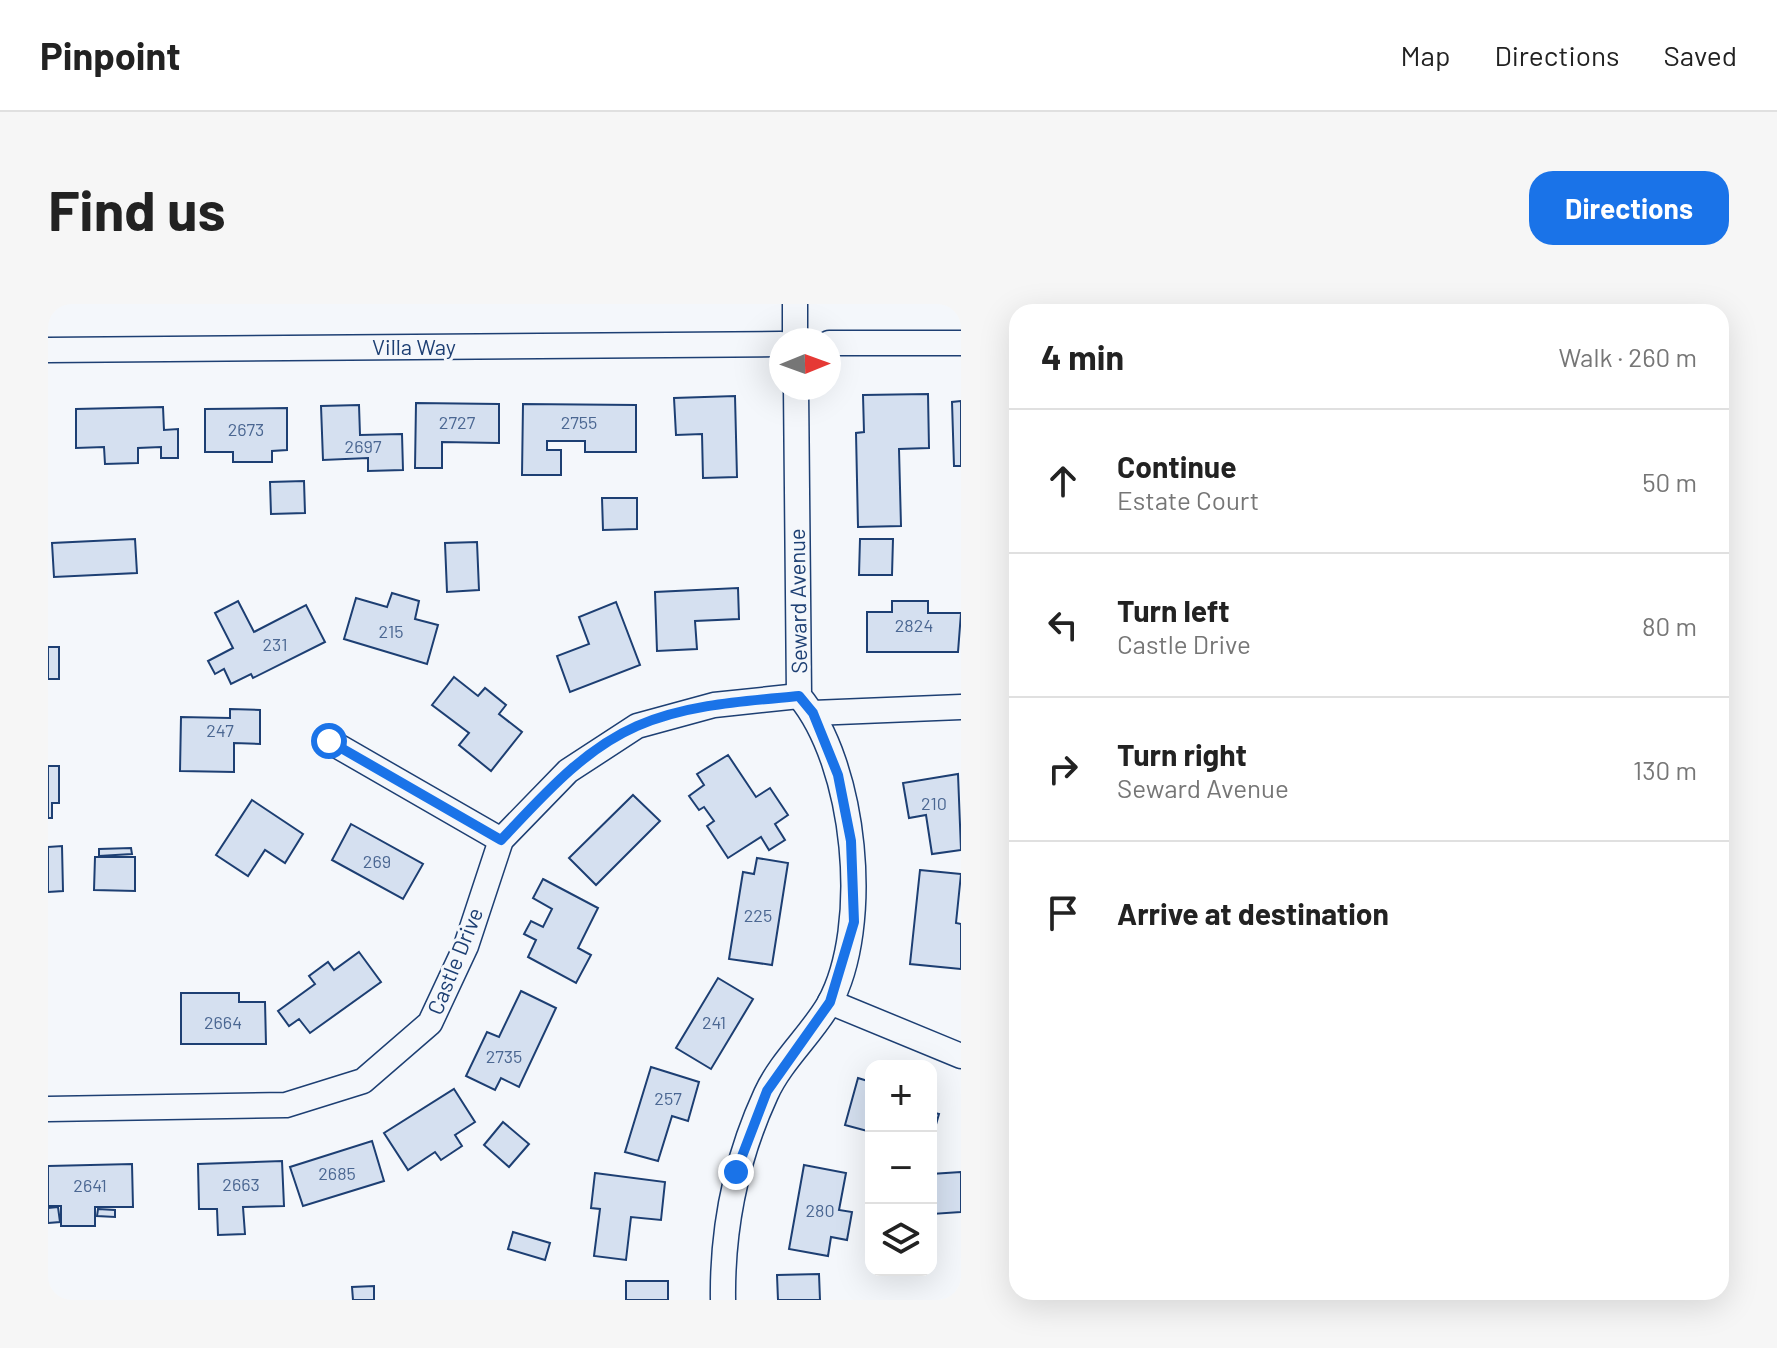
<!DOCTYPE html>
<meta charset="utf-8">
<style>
:root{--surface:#fff;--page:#f6f6f6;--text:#222;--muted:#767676;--line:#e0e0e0;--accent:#1a73e8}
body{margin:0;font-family:Barlow,sans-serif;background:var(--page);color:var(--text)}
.controls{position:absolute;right:24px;bottom:24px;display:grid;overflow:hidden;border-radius:16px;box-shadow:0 8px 32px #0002}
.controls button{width:72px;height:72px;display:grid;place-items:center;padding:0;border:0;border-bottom:2px solid var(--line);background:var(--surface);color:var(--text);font:40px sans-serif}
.compass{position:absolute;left:721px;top:24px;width:72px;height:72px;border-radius:50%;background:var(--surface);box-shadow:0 8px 32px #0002;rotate:89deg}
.stop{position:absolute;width:24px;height:24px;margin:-18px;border:6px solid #1a73e8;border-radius:50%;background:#fff}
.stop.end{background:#1a73e8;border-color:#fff;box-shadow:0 2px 8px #0008}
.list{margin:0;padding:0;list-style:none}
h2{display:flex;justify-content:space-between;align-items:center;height:104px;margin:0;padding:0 32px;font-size:34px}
h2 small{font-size:26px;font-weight:400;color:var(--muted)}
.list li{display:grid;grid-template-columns:52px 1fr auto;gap:24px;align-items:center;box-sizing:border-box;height:144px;padding:0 32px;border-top:2px solid var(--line)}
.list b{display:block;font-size:30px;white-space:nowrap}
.list p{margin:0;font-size:26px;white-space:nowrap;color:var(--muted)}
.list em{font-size:26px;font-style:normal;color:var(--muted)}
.icon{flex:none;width:44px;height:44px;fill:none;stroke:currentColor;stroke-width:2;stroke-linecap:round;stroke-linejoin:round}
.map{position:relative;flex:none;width:913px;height:996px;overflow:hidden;border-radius:24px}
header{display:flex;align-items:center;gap:48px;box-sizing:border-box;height:112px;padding:0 40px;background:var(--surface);border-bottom:2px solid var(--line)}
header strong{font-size:38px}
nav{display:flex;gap:44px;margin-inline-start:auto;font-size:28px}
.intro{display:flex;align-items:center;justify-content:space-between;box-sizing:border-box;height:192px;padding:0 48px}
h1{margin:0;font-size:56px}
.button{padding:20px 36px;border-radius:24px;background:var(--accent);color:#fff;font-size:28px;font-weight:700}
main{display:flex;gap:48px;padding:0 48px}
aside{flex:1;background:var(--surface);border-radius:24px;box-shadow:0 8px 32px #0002}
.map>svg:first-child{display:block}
.building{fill:#d5e0f0;stroke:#1d3f73;stroke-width:2}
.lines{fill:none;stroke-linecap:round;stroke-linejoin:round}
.street-casing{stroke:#1d3f73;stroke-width:27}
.street{stroke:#f4f7fb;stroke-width:24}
.route{stroke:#1a73e8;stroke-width:10}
.labels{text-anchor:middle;stroke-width:6;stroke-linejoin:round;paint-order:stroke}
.number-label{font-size:18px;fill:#4b6792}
.street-label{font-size:22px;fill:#1d3f73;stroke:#f4f7fb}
</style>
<header>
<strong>Pinpoint</strong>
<nav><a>Map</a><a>Directions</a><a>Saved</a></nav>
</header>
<div class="intro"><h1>Find us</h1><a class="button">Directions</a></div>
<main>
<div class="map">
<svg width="913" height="996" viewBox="0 0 913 996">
<rect width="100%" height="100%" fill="#f4f7fb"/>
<g class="building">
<polygon points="880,90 881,144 851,145 853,222 810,223 808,129 816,128 815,91"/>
<polygon points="687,92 689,173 655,174 654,130 628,131 626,94"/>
<polygon points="913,97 913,162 906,162 904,98"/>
<polygon points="368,99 451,100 451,139 394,138 394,164 367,164"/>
<polygon points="475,100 588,101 588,148 537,148 537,137 499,137 499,146 513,146 513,171 474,171"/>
<polygon points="311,101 312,131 354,130 355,166 320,167 320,154 275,156 273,102"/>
<polygon points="115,103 116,126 130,125 130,154 113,154 113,143 90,144 90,159 57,160 56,143 28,144 28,105"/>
<polygon points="239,104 239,146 224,147 224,158 185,158 185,148 157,148 157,105"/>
<polygon points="256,177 257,209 223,210 222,178"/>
<polygon points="554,194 589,194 589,225 555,226"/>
<polygon points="87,235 89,269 6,273 4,239"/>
<polygon points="812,235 845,235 844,271 811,271"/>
<polygon points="429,238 431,286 399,288 397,239"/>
<polygon points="690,284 691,315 647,317 649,345 609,347 607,288"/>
<polygon points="344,289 371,297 367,315 390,321 379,360 296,335 308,294 339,303"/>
<polygon points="190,297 206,328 258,301 277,338 205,374 203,370 183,380 176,365 167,370 160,357 185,344 167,309"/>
<polygon points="844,297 880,297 880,309 913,309 910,348 819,348 819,308 844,308"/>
<polygon points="568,298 592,361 522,388 509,352 541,340 531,313"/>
<rect x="0" y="343" width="11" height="32"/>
<polygon points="406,373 430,392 437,384 458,401 451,410 474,428 443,467 411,441 421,429 384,401"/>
<polygon points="182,405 212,406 212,440 186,439 186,468 132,467 133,413 182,414"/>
<polygon points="680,451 708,493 722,484 740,511 727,520 737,536 721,546 713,533 680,554 659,522 666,517 656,503 651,506 641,492 656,481 649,470"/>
<polygon points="0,462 11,462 11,499 4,499 4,514 0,514"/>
<polygon points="910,470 913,546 884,550 878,511 861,514 855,479"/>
<polygon points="585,491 612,517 548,581 521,554"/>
<polygon points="204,496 255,530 237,559 217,546 200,572 168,551"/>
<polygon points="303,520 375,560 355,595 284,556"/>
<polygon points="14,542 15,587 0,588 0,543"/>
<polygon points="83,544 84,550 51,552 51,545"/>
<polygon points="47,553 87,553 87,587 46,586"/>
<polygon points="709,554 740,559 724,661 681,655 695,568 706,570"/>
<polygon points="872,566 913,570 908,619 913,620 913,665 862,660"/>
<polygon points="495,575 550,604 530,644 543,651 528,679 480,653 488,636 476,630 483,617 495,623 504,605 485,594"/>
<polygon points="311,648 333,678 262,729 251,715 241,722 230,707 267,680 261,672 280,658 286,666"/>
<polygon points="670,674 705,695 663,765 628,744"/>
<polygon points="473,687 508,704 471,783 453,774 447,786 418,772 439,728 451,733"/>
<polygon points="133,689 191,689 191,698 217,698 218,740 133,740"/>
<polygon points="603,763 651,778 640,817 624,812 610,857 577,848"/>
<polygon points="810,774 823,778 823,828 797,821"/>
<polygon points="406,785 427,818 407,831 414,842 393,856 387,848 360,866 336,829"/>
<polygon points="883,808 891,810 883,838"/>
<polygon points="455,818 481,840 461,863 436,841"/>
<polygon points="324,837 336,877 255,902 242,863"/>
<polygon points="234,857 236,902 195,903 197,930 170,931 169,905 151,905 150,860"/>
<polygon points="84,860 85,903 47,903 47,922 13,922 13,902 0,902 0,862"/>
<polygon points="756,861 798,869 791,906 804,908 799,936 783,933 780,952 741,945"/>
<polygon points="913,868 913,908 884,910 883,870"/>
<polygon points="547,869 617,878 613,916 583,913 578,956 546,952 552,905 543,904"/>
<polygon points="10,903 12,918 0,919 0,904"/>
<polygon points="50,905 67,906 67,913 49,912"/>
<polygon points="465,928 502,939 497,956 460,945"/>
<polygon points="771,970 772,996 730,996 729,971"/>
<rect x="578" y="977" width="42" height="19"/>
<polygon points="326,982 326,996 305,996 304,983"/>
</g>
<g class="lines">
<defs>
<g id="street">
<polyline points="747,0 747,36"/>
<polyline points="781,39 913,39"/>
<polyline points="0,46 733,40"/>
<polyline points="765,409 913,403"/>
<polyline points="281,437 453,536"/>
<polyline points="782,698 913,752"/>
<polyline points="0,805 238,801 315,777 382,719 418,642 453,536 520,467 589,422 666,401 751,392"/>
<path d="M 675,996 C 674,924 688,855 718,790 C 733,757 763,731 781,700 C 824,622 808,460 751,392 L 748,84"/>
</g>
</defs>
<use href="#street" class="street-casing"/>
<use href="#street" class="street"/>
</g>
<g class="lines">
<path class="route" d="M 281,437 L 453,536 C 493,494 534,446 589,422 C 639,400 698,397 751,392 L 765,409 L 790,471 L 803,537 L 806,618 L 782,698 L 719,787 L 688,868"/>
</g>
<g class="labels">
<g class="number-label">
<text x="409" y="125">2727</text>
<text x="531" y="125">2755</text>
<text x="198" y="132">2673</text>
<text x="315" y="149">2697</text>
<text x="866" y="328">2824</text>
<text x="343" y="334">215</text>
<text x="227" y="347">231</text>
<text x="172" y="433">247</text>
<text x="886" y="506">210</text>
<text x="329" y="564">269</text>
<text x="710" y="618">225</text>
<text x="175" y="725">2664</text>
<text x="666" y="725">241</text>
<text x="456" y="759">2735</text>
<text x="620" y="801">257</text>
<text x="289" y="876">2685</text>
<text x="193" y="887">2663</text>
<text x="42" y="888">2641</text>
<text x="772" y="913">280</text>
</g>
<g class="street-label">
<text x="366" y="51">Villa Way</text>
<text transform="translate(750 297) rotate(-91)" y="8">Seward Avenue</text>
<text transform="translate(407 657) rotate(-68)" y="8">Castle Drive</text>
</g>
</g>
</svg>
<div class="controls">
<button>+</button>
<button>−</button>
<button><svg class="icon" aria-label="layers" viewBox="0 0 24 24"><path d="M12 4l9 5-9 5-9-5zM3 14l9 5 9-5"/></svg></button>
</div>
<svg class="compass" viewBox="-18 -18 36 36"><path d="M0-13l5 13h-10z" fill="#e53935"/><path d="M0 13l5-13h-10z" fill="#767676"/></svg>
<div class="stop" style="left:281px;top:437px"></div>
<div class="stop end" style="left:688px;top:868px"></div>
</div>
<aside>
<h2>4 min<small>Walk · 260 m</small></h2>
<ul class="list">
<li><svg class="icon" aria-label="ahead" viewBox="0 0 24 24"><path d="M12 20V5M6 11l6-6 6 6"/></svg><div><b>Continue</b><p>Estate Court</p></div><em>50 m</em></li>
<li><svg class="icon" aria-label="left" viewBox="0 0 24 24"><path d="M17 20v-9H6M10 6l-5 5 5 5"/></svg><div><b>Turn left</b><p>Castle Drive</p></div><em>80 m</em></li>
<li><svg class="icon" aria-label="right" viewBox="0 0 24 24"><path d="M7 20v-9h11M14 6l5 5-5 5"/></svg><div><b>Turn right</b><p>Seward Avenue</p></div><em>130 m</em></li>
<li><svg class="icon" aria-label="arrive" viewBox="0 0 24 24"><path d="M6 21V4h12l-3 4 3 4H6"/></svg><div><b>Arrive at destination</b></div></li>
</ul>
</aside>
</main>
